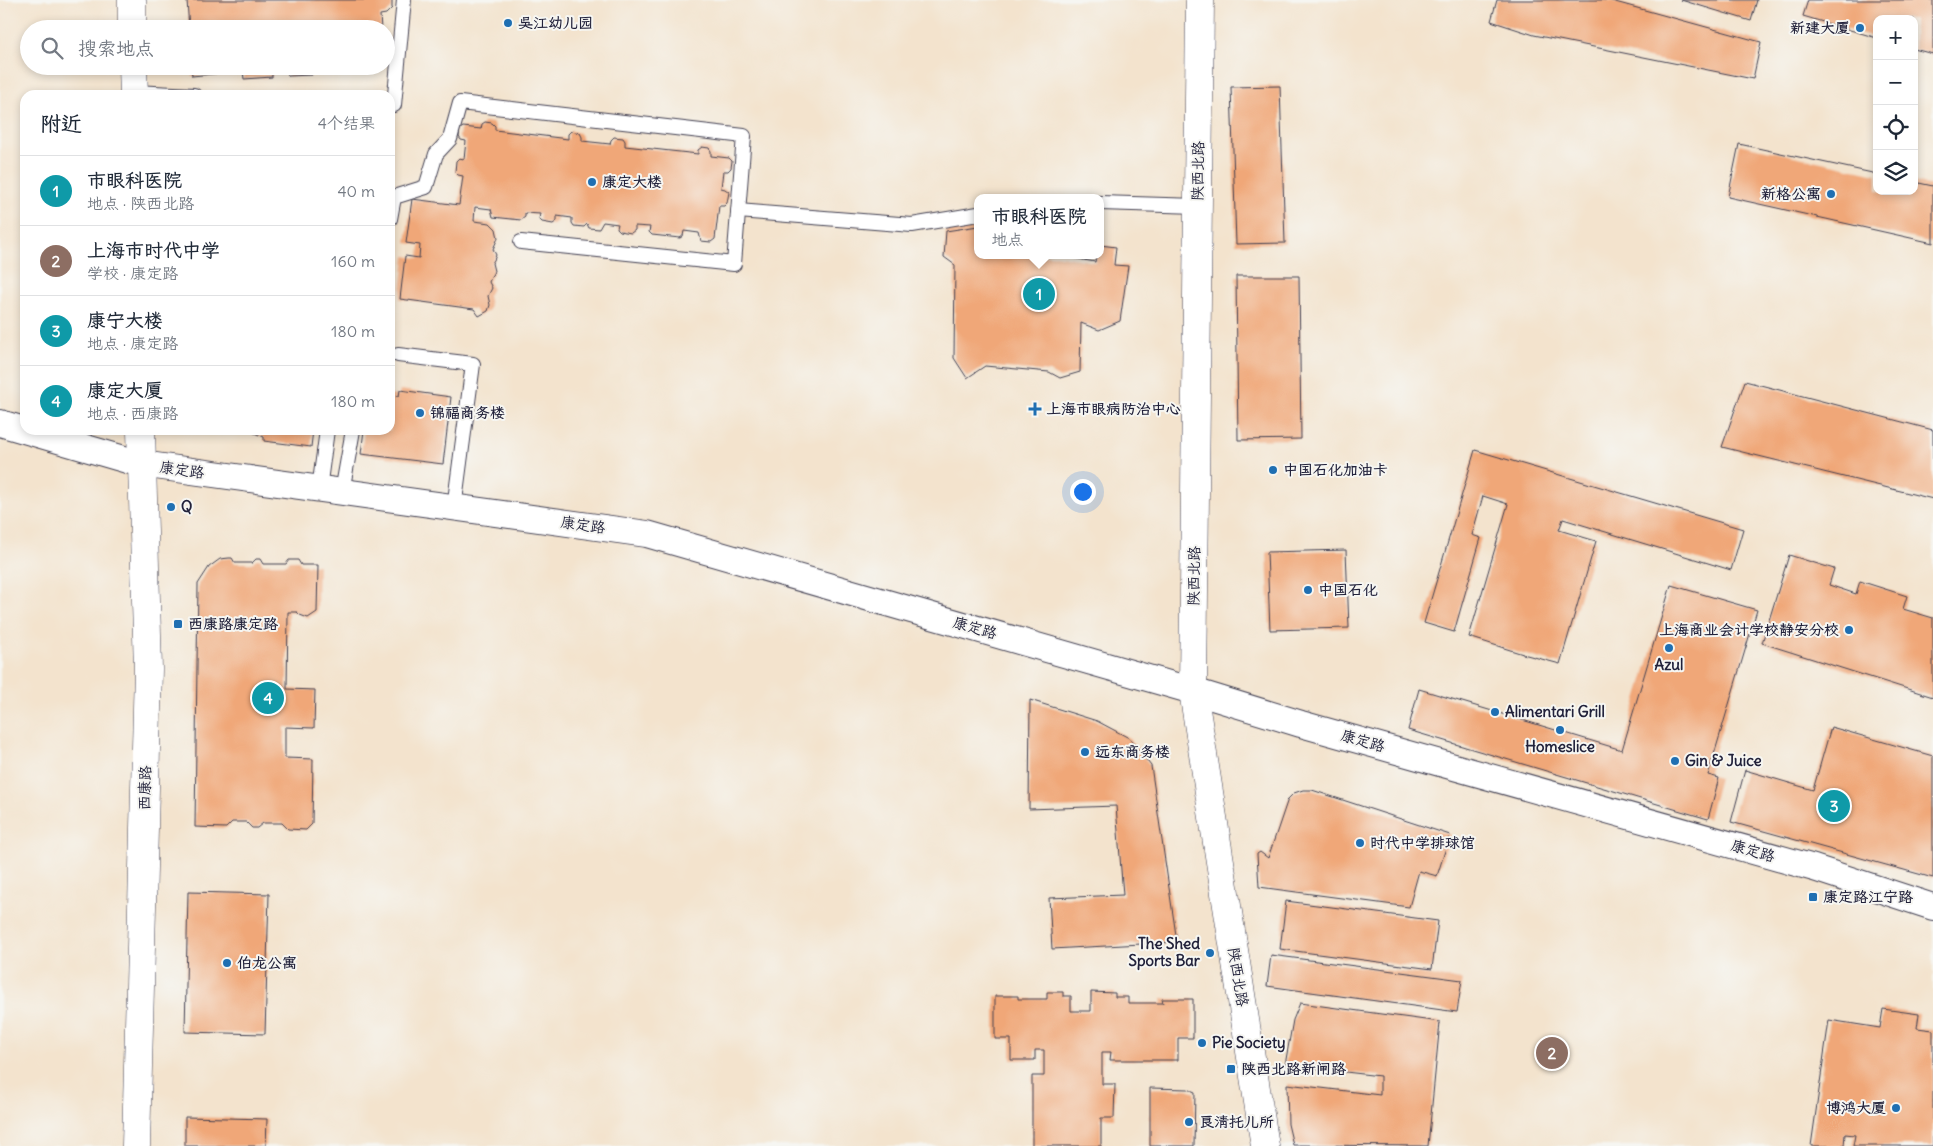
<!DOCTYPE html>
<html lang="zh">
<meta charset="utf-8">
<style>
:root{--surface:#fff;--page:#f6f6f7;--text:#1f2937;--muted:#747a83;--line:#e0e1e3;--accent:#1f6fb2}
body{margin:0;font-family:Delius,"LXGW WenKai TC",sans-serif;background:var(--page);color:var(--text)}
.controls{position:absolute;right:15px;top:15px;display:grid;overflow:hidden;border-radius:10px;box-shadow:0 2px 8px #0003}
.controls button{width:45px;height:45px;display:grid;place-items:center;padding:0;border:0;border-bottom:1px solid var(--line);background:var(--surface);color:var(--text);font:25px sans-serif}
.you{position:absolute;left:1082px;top:491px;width:18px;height:18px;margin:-12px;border:4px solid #fff;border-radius:50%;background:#1a73e8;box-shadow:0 0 0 8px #1a73e833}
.badge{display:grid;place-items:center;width:32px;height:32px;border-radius:50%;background:var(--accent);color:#fff;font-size:16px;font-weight:700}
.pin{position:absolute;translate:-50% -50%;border:2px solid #fff;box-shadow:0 1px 5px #0006}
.popup{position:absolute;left:974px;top:194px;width:130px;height:65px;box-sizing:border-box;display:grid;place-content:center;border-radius:10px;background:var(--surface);filter:drop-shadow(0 1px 4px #0005);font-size:16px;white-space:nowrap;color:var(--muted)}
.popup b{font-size:19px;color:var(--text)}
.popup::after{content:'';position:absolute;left:50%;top:100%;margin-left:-10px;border:10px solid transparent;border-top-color:var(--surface)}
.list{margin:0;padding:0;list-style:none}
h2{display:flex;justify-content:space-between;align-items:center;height:65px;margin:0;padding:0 20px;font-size:21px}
h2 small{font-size:16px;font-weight:400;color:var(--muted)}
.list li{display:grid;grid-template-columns:32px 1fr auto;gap:15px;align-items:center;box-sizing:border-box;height:70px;padding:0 20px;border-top:1px solid var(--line)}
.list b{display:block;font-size:19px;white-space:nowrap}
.list p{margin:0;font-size:16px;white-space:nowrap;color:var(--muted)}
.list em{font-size:16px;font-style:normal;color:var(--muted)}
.icon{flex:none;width:28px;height:28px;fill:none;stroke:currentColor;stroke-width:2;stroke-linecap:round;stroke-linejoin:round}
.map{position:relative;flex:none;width:1933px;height:1146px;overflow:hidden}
.search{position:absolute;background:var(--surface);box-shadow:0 2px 8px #0003;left:20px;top:20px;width:375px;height:55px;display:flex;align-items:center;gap:12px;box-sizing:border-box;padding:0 18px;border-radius:28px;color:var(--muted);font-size:19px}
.panel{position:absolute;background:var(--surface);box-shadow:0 2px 8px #0003;left:20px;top:90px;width:375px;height:345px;border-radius:15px}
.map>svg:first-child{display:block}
.building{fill:#f0a778}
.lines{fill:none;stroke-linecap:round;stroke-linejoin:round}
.lane-casing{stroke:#413f51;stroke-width:16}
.street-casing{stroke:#413f51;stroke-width:28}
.secondary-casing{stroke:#413f51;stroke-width:29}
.lane{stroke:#fff;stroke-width:14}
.street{stroke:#fff;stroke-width:26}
.secondary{stroke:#fff;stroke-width:28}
.poi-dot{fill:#1f6fb2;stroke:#f6f6f2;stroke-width:2}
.labels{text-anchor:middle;stroke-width:4;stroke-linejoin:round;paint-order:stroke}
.poi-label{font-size:15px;font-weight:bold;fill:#22223b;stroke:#f6f6f2;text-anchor:start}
.street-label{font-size:15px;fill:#22223b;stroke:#f6f6f2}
</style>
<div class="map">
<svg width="1933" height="1146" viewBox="0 0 1933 1146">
<rect width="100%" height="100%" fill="#f6f6f2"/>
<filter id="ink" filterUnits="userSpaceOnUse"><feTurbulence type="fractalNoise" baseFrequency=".02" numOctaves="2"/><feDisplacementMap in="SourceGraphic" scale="10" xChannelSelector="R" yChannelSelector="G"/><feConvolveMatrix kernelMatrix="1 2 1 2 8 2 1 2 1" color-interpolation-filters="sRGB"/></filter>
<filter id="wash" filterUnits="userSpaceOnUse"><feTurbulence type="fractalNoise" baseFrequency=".0096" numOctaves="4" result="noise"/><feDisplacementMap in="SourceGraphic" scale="20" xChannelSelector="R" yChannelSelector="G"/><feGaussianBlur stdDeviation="1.12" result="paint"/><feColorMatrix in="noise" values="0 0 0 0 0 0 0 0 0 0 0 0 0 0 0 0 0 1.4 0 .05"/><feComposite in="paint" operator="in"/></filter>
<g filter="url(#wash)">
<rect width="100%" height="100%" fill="#f3e3cd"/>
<g id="blocks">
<g class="building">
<polygon points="187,0 392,0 392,8 386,14 380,15 381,29 189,29"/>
<polygon points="1497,0 1608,0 1761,42 1753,79 1534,35 1491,21"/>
<polygon points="1681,0 1757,0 1751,21"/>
<polygon points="1808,0 1933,0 1933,54 1914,49 1914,19 1877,19 1877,38 1803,16"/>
<polygon points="191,66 311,66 312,75 288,76 287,68 272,70 272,77 244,79 243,71 192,76"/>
<polygon points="331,66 351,66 351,71 332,72"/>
<polygon points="1280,86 1285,243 1236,244 1231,87"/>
<polygon points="485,122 492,123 495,126 495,130 568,139 568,134 571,131 580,133 582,137 582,141 610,144 611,140 614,137 623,138 625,141 625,146 698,154 698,150 702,147 709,148 711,151 711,156 729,158 732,161 731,168 728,171 723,171 721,188 725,189 729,192 727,203 724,206 719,206 715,239 711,242 701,241 699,233 684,231 683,236 680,238 652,235 649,232 650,227 635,226 635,230 631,233 620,231 617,228 618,224 603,222 599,229 589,228 587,224 584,227 574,226 572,223 572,218 557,216 557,221 553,224 542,222 539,219 540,214 525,213 525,217 521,220 493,217 491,209 475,207 474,221 490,223 496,229 498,238 493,249 496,255 494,260 492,263 494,271 489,282 492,288 488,296 490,305 488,311 479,316 474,309 400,299 405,256 419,258 420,245 406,243 412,199 459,205 463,176 458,175 455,172 456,161 459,158 464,159 466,141 461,140 459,137 460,129 463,127 481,129 482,124"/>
<polygon points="1739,144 1877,174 1877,191 1914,191 1914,182 1933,186 1933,243 1728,197"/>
<polygon points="978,226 978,255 1056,255 1095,262 1096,255 1100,255 1100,245 1116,247 1114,265 1128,266 1120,321 1099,330 1081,323 1080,372 1060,378 1049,372 985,366 967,378 954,358 955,265 944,257 946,231"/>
<polygon points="1236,276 1299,276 1301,439 1238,440"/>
<polygon points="1745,381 1933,430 1933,499 1722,447"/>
<polygon points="400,390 451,397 443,464 361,454 364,430 390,430 390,395 399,396"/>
<polygon points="247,430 313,430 311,447 264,441 264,437"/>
<polygon points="1475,450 1743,529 1731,570 1563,519 1559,530 1596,541 1560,664 1523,654 1469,637 1508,504 1483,496 1472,535 1481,538 1454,632 1424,623"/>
<polygon points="1346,550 1349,628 1270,630 1267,552"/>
<polygon points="1789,555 1834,569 1829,585 1856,594 1860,581 1907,596 1903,609 1933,618 1933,697 1762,643"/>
<polygon points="229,558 232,558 235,563 252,563 256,559 260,559 263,564 286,564 289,560 298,560 301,565 318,565 317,612 308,618 300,615 297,612 288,612 287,689 315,690 314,728 285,727 285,758 313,759 312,824 306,830 288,829 282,823 263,823 257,828 252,828 246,822 232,822 226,828 195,827 198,584 209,567 220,559"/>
<polygon points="1671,585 1757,610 1708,775 1719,778 1708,819 1408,730 1419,689 1622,750"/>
<polygon points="1030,700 1097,721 1129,738 1151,766 1177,942 1052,949 1049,898 1123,895 1116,806 1029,809"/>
<polygon points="1831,727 1933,756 1933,878 1731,822 1745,770 1813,790"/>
<polygon points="1303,790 1312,790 1450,835 1437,876 1419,871 1409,907 1259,887 1257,854 1260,852 1268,858 1288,799 1294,793"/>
<polygon points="188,892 269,894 265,1034 185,1032"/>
<polygon points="1286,901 1438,921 1432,969 1280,949"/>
<polygon points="1271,955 1462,980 1457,1012 1267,986"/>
<polygon points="1047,992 1063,992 1063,996 1071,996 1071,1011 1091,1011 1091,992 1115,993 1115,997 1128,997 1128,1003 1163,1003 1162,999 1193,999 1193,1038 1178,1038 1178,1060 1110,1060 1111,1052 1102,1052 1102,1084 1115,1084 1114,1118 1101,1118 1101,1146 1032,1146 1032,1076 1044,1076 1044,1050 1035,1050 1035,1060 1011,1060 1011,1039 995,1039 995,996 1018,996 1018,999 1047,999"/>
<polygon points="1300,1003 1440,1022 1428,1146 1293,1145 1288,1124 1287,1084 1380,1095 1380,1076 1285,1065 1293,1020"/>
<polygon points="1883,1009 1919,1014 1917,1028 1933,1030 1933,1146 1853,1146 1855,1135 1845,1134 1844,1146 1811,1146 1829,1020 1880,1028"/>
<polygon points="1150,1088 1188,1089 1195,1092 1194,1146 1150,1146"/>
<polygon points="185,1117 267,1119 266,1146 185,1146"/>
</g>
</g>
</g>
<g filter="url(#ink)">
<use href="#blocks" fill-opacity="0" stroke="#413f51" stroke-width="1"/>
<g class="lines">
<defs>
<g id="lane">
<polyline points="134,92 194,95"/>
<polyline points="390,105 394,105 404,0"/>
<polyline points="1100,203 1198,206"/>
<polyline points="738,211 912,225 978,214"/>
<polyline points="390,219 394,197 426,187 436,154 450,139 460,103 744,136 734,264 521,242"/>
<polyline points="398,355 473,364 454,508"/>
<polyline points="319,489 327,430"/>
<polyline points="342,492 353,430"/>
</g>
<polyline id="street" points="0,423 141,464 647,534 1193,691 1301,724 1814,868 1933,907"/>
<g id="secondary">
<polyline points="132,0 132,29"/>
<polyline points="1200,0 1193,691 1265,1146"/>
<polyline points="133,66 134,95"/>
<polyline points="136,1146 148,669 141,430"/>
</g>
</defs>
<use href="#lane" class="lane-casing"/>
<use href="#street" class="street-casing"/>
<use href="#secondary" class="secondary-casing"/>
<use href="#lane" class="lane"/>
<use href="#street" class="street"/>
<use href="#secondary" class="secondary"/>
</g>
</g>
<g class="poi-dot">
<circle cx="508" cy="23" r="5"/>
<circle cx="1860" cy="28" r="5"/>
<circle cx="592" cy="182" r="5"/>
<circle cx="1831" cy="194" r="5"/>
<path d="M1032.5 401.5h5v5h5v5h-5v5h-5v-5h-5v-5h5z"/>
<circle cx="420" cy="413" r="5"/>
<circle cx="1273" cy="470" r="5"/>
<circle cx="171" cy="507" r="5"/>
<circle cx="1308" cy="590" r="5"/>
<rect x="173" y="619" width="10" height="10" rx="2.5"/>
<circle cx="1849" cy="630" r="5"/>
<circle cx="1669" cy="648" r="5"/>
<circle cx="1495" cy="712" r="5"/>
<circle cx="1560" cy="730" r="5"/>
<circle cx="1085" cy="752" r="5"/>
<circle cx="1675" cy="761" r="5"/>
<circle cx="1360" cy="843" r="5"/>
<rect x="1808" y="892" width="10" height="10" rx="2.5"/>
<circle cx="1210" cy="953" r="5"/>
<circle cx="227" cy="963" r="5"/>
<circle cx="1202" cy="1043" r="5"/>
<rect x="1226" y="1064" width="10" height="10" rx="2.5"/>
<circle cx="1896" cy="1108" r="5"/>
<circle cx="1189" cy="1122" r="5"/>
</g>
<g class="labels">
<g class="poi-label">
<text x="518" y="28">吴江幼儿园</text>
<text x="1850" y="33" text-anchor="end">新建大厦</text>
<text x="602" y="187">康定大楼</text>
<text x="1821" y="199" text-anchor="end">新格公寓</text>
<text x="1046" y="414">上海市眼病防治中心</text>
<text x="430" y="418">锦福商务楼</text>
<text x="1283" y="475">中国石化加油卡</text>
<text x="181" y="512">Q</text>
<text x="1318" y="595">中国石化</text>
<text x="188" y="629">西康路康定路</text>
<text x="1839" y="635" text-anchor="end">上海商业会计学校静安分校</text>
<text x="1669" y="670" text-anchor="middle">Azul</text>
<text x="1505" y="717">Alimentari Grill</text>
<text x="1560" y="752" text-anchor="middle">Homeslice</text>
<text x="1095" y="757">远东商务楼</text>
<text x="1685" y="766">Gin &amp; Juice</text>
<text x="1370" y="848">时代中学排球馆</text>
<text x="1823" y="902">康定路江宁路</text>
<text x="1200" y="949" text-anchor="end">The Shed<tspan x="1200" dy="17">Sports Bar</tspan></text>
<text x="237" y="968">伯龙公寓</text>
<text x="1212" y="1048">Pie Society</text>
<text x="1241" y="1074">陕西北路新闸路</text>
<text x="1886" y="1113" text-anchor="end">博鸿大厦</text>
<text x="1199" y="1127">良清托儿所</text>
</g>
<g class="street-label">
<text transform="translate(1198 171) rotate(-89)" y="5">陕西北路</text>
<text transform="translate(182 470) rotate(8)" y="5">康定路</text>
<text transform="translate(583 525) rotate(8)" y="5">康定路</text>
<text transform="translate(1194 576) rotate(-89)" y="5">陕西北路</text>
<text transform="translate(975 628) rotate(16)" y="5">康定路</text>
<text transform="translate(1363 741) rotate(16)" y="5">康定路</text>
<text transform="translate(145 788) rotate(-89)" y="5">西康路</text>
<text transform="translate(1753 851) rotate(16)" y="5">康定路</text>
<text transform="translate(1238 977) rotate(81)" y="5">陕西北路</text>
</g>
</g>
</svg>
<div class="controls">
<button>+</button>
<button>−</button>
<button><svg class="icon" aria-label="locate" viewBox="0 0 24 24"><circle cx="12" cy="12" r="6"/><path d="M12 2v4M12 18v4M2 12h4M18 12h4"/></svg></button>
<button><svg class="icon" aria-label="layers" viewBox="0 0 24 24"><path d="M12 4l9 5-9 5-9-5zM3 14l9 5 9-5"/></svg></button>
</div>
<div class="you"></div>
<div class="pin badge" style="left:1039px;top:294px;background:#0f9aa8">1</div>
<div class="popup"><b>市眼科医院</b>地点</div>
<div class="pin badge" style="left:1552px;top:1053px;background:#8d6e63">2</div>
<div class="pin badge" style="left:1834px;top:806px;background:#0f9aa8">3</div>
<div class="pin badge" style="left:268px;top:698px;background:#0f9aa8">4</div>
<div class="search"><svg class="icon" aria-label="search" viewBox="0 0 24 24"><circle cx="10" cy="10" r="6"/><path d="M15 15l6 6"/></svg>搜索地点</div>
<section class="panel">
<h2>附近<small>4个结果</small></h2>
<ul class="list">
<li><span class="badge" style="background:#0f9aa8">1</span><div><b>市眼科医院</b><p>地点 · 陕西北路</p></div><em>40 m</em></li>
<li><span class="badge" style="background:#8d6e63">2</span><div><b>上海市时代中学</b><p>学校 · 康定路</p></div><em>160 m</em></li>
<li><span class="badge" style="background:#0f9aa8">3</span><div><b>康宁大楼</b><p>地点 · 康定路</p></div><em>180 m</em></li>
<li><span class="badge" style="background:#0f9aa8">4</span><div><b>康定大厦</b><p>地点 · 西康路</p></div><em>180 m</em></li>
</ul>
</section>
</div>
